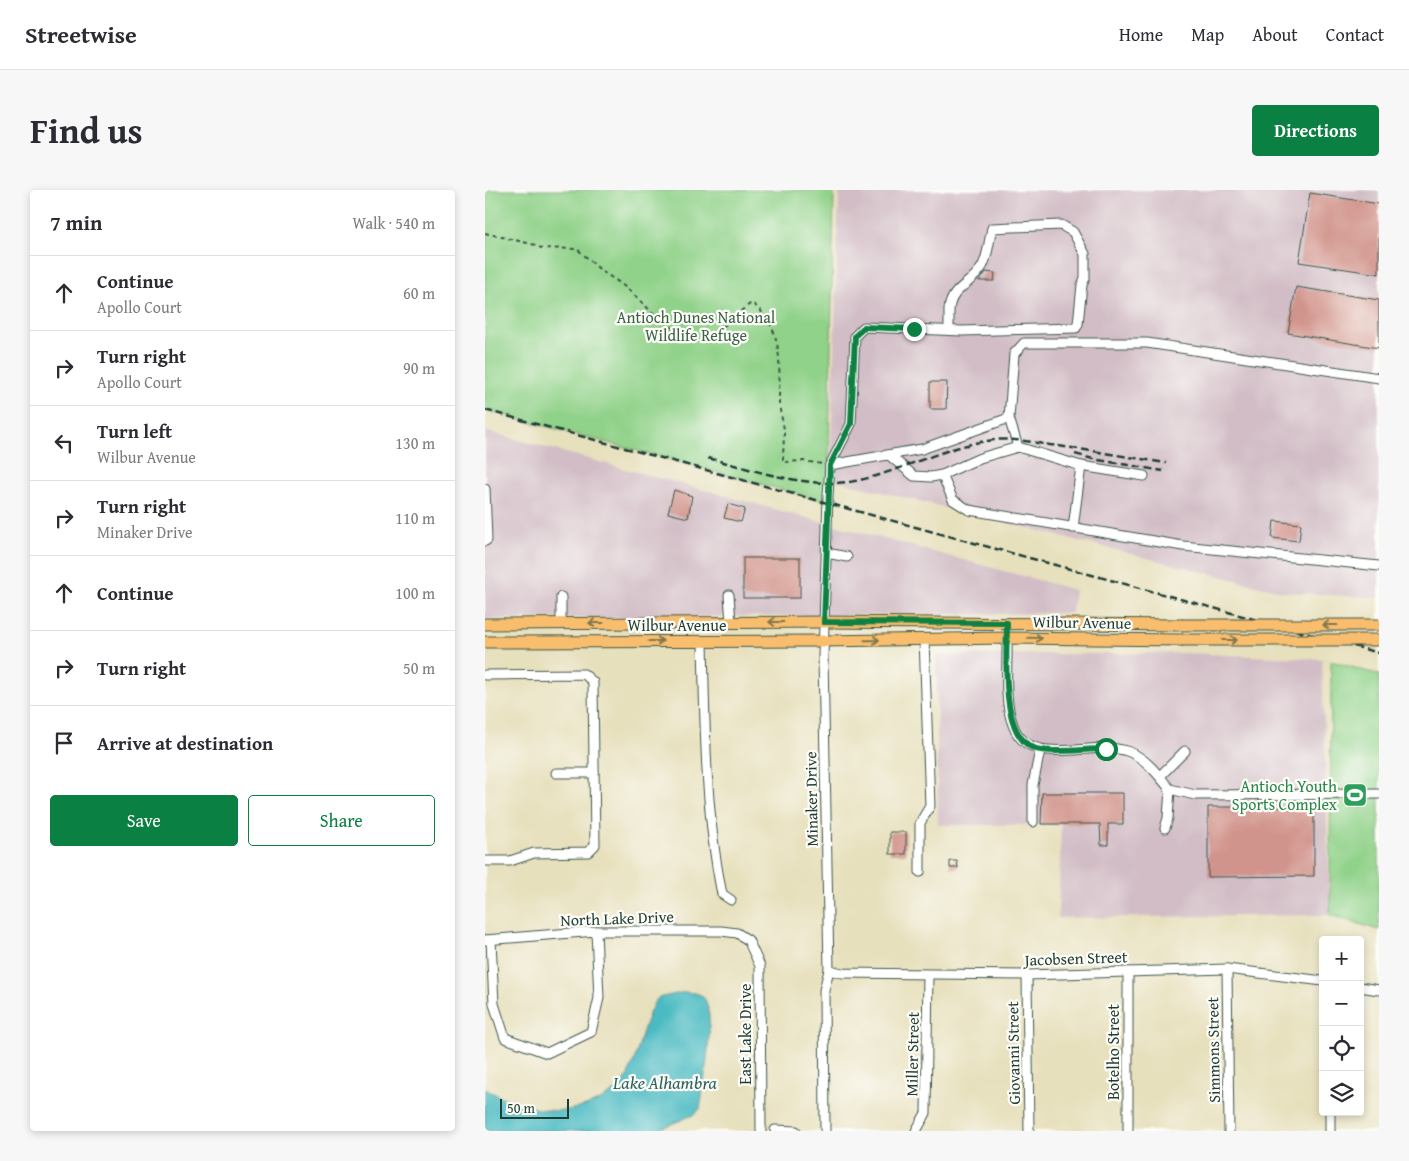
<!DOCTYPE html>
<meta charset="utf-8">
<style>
:root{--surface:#fff;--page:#f7f7f7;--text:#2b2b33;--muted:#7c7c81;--line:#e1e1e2;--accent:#0b8043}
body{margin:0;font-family:"Gentium Book Plus",serif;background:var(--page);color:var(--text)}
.controls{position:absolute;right:15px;bottom:15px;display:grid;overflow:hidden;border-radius:5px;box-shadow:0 2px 8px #0003}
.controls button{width:45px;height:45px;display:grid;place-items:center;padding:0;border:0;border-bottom:1px solid var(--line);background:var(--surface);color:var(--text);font:25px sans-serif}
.scale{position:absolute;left:15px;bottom:12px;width:69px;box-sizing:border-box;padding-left:5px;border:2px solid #1f3d34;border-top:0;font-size:14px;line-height:18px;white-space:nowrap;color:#1f3d34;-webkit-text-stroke:4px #fdfcf7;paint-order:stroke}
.stop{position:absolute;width:15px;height:15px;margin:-11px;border:4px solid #0b8043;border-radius:50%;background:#fff}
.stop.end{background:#0b8043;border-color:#fff;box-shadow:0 1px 5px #0008}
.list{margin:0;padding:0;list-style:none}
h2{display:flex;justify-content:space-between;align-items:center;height:65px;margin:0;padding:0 20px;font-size:21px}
h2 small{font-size:16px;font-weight:400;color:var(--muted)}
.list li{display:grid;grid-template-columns:32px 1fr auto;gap:15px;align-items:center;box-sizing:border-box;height:75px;padding:0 20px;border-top:1px solid var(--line)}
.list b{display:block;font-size:19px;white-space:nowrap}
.list p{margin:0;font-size:16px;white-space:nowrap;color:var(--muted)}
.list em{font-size:16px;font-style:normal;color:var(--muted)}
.actions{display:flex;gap:10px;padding:15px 20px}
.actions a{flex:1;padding:11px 0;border:1px solid var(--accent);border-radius:5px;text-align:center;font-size:18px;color:var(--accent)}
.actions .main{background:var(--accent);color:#fff}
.icon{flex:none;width:28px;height:28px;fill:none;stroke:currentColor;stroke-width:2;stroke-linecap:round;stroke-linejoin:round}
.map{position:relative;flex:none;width:894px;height:941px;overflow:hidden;border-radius:5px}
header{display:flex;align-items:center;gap:30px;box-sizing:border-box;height:70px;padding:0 25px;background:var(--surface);border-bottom:1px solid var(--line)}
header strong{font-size:24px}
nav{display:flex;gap:28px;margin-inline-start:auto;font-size:18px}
.intro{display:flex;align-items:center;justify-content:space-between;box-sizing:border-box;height:120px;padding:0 30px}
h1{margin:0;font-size:35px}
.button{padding:12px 22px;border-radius:5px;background:var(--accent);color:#fff;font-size:18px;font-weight:700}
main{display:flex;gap:30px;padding:0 30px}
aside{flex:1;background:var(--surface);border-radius:5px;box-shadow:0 2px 8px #0003}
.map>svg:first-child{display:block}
.industrial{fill:#d2bdc6}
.green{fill:#90d289;stroke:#58885e}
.water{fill:#4cbbc3;stroke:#367c7c}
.building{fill:#d1948c}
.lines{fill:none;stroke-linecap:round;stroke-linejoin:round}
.minor-casing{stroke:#3d5549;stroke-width:11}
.major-casing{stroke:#3d5549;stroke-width:13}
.path{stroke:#3d5549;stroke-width:2;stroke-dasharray:4 4;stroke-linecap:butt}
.minor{stroke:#fff;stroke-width:9}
.major{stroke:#f9be6d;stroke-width:11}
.rail{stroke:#1f3d34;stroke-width:2.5;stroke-dasharray:8 4;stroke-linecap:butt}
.major-bridge-casing{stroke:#3d5549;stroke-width:13;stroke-linecap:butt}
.major-bridge{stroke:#f9be6d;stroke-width:11}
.oneway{stroke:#81774e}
.route{stroke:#0b8043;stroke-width:6}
.labels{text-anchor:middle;stroke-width:4.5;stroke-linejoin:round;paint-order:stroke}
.park-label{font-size:16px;fill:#3b6249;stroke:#fdfcf7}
.street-label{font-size:16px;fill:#1f3d34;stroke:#fdfcf7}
.leisure-label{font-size:16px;fill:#27864d;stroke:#fdfcf7;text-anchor:end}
.water-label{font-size:18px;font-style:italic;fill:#2c635f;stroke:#fdfcf7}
</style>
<header>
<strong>Streetwise</strong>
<nav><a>Home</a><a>Map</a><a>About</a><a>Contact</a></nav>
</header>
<div class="intro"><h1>Find us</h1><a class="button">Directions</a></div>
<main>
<aside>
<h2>7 min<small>Walk · 540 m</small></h2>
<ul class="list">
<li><svg class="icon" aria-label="ahead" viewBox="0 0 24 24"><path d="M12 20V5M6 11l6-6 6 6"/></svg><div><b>Continue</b><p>Apollo Court</p></div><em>60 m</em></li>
<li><svg class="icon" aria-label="right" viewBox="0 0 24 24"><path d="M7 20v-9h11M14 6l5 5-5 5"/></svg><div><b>Turn right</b><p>Apollo Court</p></div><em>90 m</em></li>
<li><svg class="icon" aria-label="left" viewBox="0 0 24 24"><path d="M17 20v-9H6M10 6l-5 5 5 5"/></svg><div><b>Turn left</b><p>Wilbur Avenue</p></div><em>130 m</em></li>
<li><svg class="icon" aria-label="right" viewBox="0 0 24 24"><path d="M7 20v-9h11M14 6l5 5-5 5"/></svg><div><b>Turn right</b><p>Minaker Drive</p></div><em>110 m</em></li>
<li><svg class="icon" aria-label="ahead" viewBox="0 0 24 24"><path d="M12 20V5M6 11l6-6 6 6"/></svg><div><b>Continue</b></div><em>100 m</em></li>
<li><svg class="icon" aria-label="right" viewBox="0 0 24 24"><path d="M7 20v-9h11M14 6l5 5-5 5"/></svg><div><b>Turn right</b></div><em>50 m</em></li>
<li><svg class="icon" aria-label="arrive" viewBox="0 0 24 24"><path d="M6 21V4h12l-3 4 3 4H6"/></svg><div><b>Arrive at destination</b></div></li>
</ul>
<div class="actions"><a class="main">Save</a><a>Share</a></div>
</aside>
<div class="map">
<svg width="894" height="941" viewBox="0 0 894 941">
<rect width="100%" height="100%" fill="#fdfcf7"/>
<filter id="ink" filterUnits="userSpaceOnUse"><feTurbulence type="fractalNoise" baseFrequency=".02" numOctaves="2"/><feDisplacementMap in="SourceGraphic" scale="10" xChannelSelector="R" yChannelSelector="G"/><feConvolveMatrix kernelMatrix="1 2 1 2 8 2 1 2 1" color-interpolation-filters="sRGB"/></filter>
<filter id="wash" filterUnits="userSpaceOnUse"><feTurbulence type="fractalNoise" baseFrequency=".0096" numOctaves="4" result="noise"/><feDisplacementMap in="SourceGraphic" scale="20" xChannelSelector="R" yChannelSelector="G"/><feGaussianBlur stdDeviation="1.12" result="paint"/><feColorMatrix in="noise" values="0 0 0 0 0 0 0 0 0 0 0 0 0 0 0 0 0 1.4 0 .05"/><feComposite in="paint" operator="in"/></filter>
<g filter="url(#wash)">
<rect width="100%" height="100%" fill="#e7e0bd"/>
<g class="industrial">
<polygon points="354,0 894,0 894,408 799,402 345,289"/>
<polygon points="0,241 590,400 587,423 0,429"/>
<polygon points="700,463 837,469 845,725 573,728 576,635 453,635 451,465"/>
</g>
<g class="green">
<polygon points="0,0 349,0 343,312 0,220"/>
<polygon points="846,471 894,485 894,740 845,725"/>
</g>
<path class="water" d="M 200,802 C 205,803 214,802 218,807 C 232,820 219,887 217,907 L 215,919 L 210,924 L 170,941 L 0,941 L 0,899 C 38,919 75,930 115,910 C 126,904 138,897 143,885 C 154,862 157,836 169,813 L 173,808 Z"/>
<g id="blocks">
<g class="building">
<polygon points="825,3 894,14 894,84 814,72"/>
<polygon points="501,82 510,83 509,91 494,91"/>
<polygon points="811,97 894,110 894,158 803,143"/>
<polygon points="445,192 462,192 461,219 445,219"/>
<polygon points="189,300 207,306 203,328 183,323"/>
<polygon points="243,314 260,319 256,332 239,328"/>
<polygon points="789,331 816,334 814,351 787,348"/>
<rect x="258" y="368" width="57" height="40"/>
<polygon points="557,603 638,603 638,634 623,634 623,655 616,655 615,634 556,634"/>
<polygon points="723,617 829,617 829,686 723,687"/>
<rect x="405" y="642" width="16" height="22"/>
<polygon points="465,671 472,671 473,678 465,678"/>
</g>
</g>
</g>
<g filter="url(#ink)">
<use href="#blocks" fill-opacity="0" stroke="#3d5549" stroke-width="1"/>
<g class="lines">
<defs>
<g id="minor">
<polyline points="464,122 464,140"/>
<polyline points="524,228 533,257 596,276 588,338"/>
<polyline points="404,265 429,286 446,287 457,285 495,268 533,257"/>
<polyline points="345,275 437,259 524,228 529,164 539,153 662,153 894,188"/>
<polyline points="596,276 659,286"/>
<polyline points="457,285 468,310 484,320 698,356 894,376"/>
<polyline points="0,299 2,350 0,351"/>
<polyline points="342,363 362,367"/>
<polyline points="244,405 246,433"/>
<polyline points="76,407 76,433"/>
<path d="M 522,448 C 523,475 518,509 528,535 C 545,583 614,545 649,564 C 664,572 674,586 685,599"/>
<path d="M 218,451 C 220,536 220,621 237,704 L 246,710"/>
<polyline points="0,485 99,484 108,492 110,655 103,662 49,663 25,671 0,671"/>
<polyline points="71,583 109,583"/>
<polyline points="675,586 700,561"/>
<polyline points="685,599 710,605 894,604"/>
<polyline points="548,632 548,595 555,560"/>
<polyline points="680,638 683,628 685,599"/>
<polyline points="435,682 435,633 445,616 439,449"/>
<polyline points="0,750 111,741 236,741 252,743 263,750 275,776 276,941"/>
<polyline points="6,750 9,814 20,848 62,863 106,842 114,808 111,741"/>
<polyline points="742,779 744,941"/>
<polyline points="344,780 357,783 542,785 742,779 838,791"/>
<polyline points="643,782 643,941"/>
<polyline points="542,785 544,941"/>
<polyline points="875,797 894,800"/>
<polyline points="290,940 311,941"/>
<path d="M 340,941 L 339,800 L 344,780 L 338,467 L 343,306 L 345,275 L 366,234 L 370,146 L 379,137 L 477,141 L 591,138 L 593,134 L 597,95 L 600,88 L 600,64 L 588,42 L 576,35 L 507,38 C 504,50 503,67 497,77 C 486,95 466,97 464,120"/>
<polyline points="431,941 441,923 443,785"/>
<polyline points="845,941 845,922"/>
</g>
<g id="major">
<polyline points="0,434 339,432 696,435"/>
<polyline points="0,452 339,451 522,448 696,450"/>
</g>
</defs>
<use href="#minor" class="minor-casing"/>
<use href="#major" class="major-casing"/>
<path class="path" d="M 0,43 L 51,55 L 56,58 L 92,59 C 101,66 109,75 118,82 C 125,87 133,91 140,97 C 164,116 192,157 227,143 C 243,136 253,121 267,113 C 300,138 294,176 294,213 C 295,223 298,231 299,240 C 299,251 298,261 298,272 L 318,271 L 337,274"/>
<use href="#minor" class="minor"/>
<use href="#major" class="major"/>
<g class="rail">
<polyline points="0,220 894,463"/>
<polyline points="590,264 608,269 678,281"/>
<path d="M 223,268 C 271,280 325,301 375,290 C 420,280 462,255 509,250 C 527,248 547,252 565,255 C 604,260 643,267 681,273"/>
</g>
<defs>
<g id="major-bridge">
<polyline points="696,435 894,435"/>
<polyline points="696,450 894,450"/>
</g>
</defs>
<use href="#major-bridge" class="major-bridge-casing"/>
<use href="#major-bridge" class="major-bridge"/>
</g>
<defs><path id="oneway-shaft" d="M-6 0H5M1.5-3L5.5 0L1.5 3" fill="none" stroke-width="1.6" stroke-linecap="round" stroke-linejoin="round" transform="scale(1.25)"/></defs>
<g class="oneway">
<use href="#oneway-shaft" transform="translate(291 432) rotate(180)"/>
<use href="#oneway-shaft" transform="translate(111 433) rotate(180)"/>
<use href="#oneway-shaft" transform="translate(845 435) rotate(180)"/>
<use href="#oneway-shaft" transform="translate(550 448) rotate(1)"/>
<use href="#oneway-shaft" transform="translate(387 450) rotate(-1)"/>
<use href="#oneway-shaft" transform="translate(745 450)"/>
<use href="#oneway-shaft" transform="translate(171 451)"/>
</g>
</g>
<g class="lines" filter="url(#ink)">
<path class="route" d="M 429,139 L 379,137 L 370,146 L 366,234 L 345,275 L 339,432 L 522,433 C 522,465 513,555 556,560 C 577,563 600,559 621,559"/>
</g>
<defs>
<symbol id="stadium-square" viewBox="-11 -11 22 22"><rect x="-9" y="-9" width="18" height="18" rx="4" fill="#2e9e5b" stroke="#fdfcf7"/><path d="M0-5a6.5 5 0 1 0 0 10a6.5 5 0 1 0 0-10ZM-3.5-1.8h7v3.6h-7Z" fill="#fff"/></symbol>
</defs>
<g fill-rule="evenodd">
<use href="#stadium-square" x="856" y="591" width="28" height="28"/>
</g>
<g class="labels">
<g class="park-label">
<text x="211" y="133">Antioch Dunes National<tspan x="211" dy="18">Wildlife Refuge</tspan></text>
</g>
<g class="street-label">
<text transform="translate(597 432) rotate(1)" y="6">Wilbur Avenue</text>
<text x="192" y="441">Wilbur Avenue</text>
<text transform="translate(326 609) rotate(-91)" y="6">Minaker Drive</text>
<text transform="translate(132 728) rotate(-2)" y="6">North Lake Drive</text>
<text transform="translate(591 768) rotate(-2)" y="6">Jacobsen Street</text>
<text transform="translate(260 844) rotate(-90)" y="6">East Lake Drive</text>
<text transform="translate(728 860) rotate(-91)" y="6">Simmons Street</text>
<text transform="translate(628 862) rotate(-90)" y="6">Botelho Street</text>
<text transform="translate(528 863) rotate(-91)" y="6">Giovanni Street</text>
<text transform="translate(427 864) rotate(-89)" y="6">Miller Street</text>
</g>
<g class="leisure-label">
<text x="852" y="602">Antioch Youth<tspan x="852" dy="18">Sports Complex</tspan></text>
</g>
<g class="water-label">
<text x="180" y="899">Lake Alhambra</text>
</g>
</g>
</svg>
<div class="controls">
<button>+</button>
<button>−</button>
<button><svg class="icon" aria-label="locate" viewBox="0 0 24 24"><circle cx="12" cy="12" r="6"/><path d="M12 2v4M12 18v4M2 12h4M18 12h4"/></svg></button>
<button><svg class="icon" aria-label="layers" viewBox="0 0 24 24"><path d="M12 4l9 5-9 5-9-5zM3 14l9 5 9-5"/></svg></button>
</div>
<div class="scale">50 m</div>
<div class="stop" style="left:621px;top:559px"></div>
<div class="stop end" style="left:429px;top:139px"></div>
</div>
</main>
